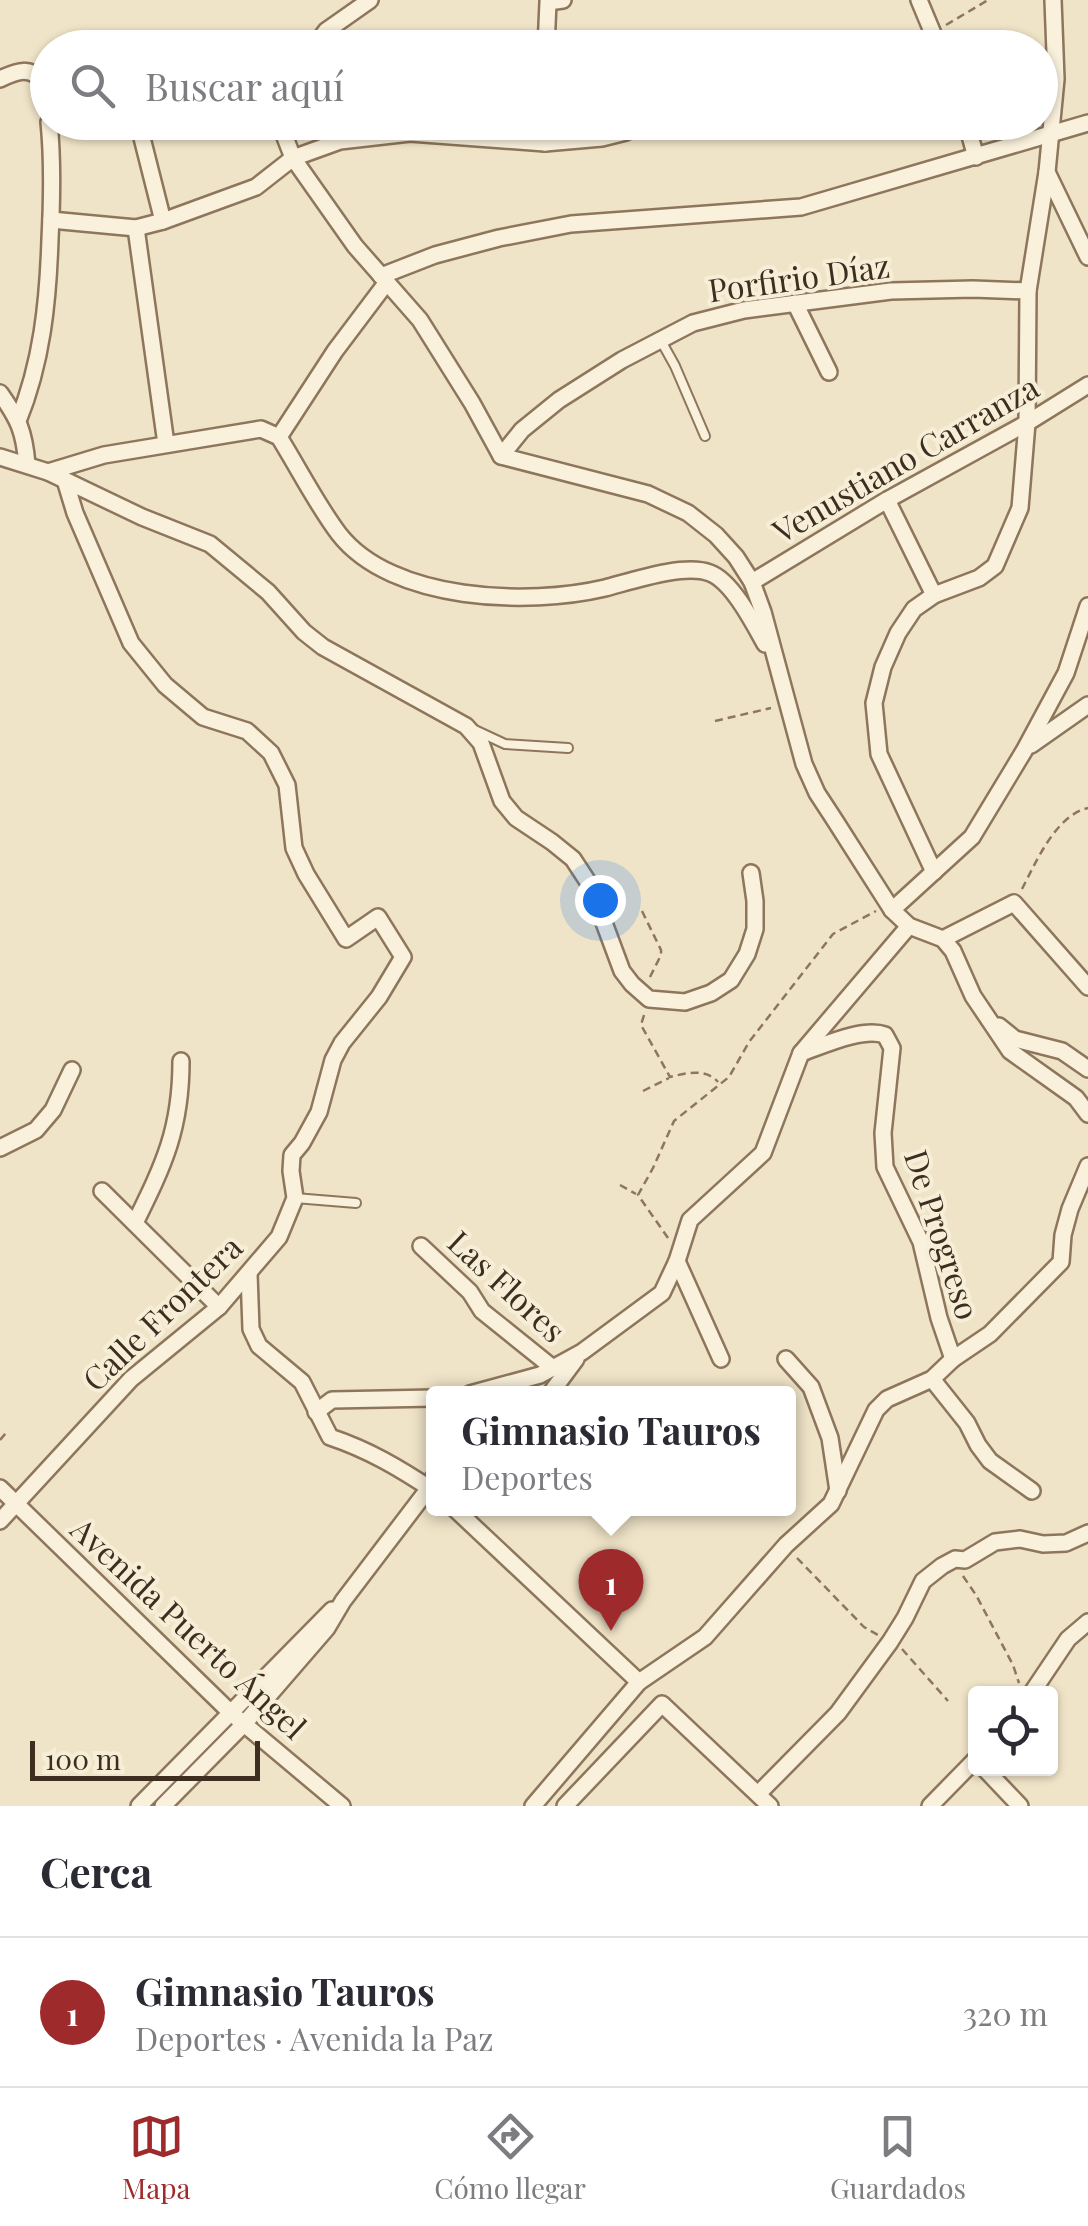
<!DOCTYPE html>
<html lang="es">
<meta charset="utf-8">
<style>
:root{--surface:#fff;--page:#f7f7f7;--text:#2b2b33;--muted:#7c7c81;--line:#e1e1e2;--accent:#9e2a2b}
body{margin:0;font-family:"Playfair Display",serif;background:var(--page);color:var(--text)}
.controls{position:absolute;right:30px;bottom:30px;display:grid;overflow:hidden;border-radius:10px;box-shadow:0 2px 8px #0004}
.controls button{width:90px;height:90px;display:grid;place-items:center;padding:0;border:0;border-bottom:2px solid var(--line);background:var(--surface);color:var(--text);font:50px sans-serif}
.scale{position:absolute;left:30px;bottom:25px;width:230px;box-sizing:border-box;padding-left:10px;border:5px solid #3d2e20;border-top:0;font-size:28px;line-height:35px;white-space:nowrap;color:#3d2e20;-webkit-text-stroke:8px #f7eed8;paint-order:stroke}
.you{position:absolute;left:600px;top:900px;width:35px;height:35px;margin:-25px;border:8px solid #fff;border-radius:50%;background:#1a73e8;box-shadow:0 0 0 15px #1a73e833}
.badge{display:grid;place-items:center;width:65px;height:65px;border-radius:50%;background:var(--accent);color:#fff;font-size:32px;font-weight:700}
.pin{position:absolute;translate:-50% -82px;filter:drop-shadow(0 2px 5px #0008)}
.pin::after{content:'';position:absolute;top:52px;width:35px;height:30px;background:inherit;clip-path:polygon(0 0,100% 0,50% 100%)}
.popup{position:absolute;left:426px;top:1386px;width:370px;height:130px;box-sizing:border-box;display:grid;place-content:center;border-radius:10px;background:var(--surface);filter:drop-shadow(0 2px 8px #0005);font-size:32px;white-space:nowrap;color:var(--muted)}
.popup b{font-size:38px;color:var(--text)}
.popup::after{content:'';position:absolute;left:50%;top:100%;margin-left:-20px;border:20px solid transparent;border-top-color:var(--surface)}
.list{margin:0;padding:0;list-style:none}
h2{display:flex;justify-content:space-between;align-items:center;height:130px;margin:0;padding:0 40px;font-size:42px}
h2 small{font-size:32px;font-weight:400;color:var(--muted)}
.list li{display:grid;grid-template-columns:65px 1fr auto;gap:30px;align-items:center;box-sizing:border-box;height:150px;padding:0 40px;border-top:2px solid var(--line)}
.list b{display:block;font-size:38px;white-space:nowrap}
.list p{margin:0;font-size:32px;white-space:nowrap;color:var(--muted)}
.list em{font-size:32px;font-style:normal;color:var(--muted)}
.icon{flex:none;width:55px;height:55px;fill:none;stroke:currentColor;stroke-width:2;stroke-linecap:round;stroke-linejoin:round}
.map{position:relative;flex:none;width:1088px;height:1806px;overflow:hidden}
.search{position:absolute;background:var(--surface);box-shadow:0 2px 8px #0004;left:30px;right:30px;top:30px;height:110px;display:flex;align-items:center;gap:25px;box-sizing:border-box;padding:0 35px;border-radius:55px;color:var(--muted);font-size:38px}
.sheet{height:280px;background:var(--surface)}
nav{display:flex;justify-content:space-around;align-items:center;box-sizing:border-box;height:140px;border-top:2px solid var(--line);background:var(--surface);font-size:28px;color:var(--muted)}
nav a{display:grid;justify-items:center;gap:5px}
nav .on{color:var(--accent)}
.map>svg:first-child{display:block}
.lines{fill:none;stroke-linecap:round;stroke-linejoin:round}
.lane-casing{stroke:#8d765c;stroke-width:12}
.street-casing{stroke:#8d765c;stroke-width:20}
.path{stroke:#8d765c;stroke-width:2.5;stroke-dasharray:8 5;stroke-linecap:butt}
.lane{stroke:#faf1dc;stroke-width:8}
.street{stroke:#faf1dc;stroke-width:15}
.labels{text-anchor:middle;stroke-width:8;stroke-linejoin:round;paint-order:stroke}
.street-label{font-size:32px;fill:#3d2e20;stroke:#f7eed8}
</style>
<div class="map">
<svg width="1088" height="1806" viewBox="0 0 1088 1806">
<rect width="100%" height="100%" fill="#f0e4c8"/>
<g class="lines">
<defs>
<g id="lane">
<polyline points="660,339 675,366 705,436"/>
<polyline points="475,730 505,744 568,748"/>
<polyline points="295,1198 356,1203"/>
</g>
<g id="street">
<polyline points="919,0 939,48"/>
<polyline points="313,48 326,31 370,0"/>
<polyline points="546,48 548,2 563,0"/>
<path d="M 0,79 C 19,70 28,67 46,81 L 48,100"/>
<polyline points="138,122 163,221"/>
<polyline points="283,122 283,132 293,158 355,246 420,320 472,403 501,456 648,494 688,513 716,535 736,557 752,582 763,612 804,764 817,793 834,819 892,910 909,926 943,939 953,951 973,996 1010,1051 1076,1098 1088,1114"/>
<polyline points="537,122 545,143"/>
<polyline points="966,122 976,157"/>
<polyline points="1047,172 1088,257"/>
<polyline points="51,220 136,228 163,221 256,187 293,158 340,141 410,133 545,143 602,138 626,132"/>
<polyline points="136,228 166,444"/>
<polyline points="381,276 435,255 499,238 571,224 801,207 1088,123"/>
<polyline points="795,303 829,372"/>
<path d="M 0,393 C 19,420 24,431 27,464"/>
<path d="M 18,421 C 42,362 48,302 50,239 C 52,200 53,161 49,122"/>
<polyline points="279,437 335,351 387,282"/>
<polyline points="501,456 522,430 559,400 622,360 693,323 744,310 891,291 973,289 1028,291"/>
<polyline points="0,457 48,472 142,517 210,544 268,592 304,632 323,647 466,726 481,743 502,801 516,818 552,842 573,859 590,885 622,971 632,984 649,999 685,1002 711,993 731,980 747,954 755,929 755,901 751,873"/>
<path d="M 48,472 L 104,455 L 261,429 L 279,437 C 299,469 317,505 339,534 C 392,602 529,606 605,588 C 632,581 684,563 710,573 C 732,581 754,624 765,644"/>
<polyline points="887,500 934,595"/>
<polyline points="752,582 887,500 1027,423 1088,385"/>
<polyline points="1031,745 1088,705"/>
<polyline points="934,872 879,754 874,703 883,667 898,633 914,609 934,595 979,578 995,566 1020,508 1027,423 1028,291 1047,172 1056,79 1053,0"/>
<polyline points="892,910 972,837 1024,751 1066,673 1088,606"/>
<polyline points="943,939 1014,903 1088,987"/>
<polyline points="999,1026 1015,1039 1062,1051 1088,1069"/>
<path d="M 801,1053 C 824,1045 863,1027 885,1035 L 892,1048 L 883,1133 L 885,1167 L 921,1242 L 939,1318 L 953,1359"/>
<polyline points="0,1148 36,1130 53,1110 72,1070"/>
<polyline points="102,1191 219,1307"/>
<path d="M 135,1223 C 164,1164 181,1129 181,1061"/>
<polyline points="421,1246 470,1292 482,1311 553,1368"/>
<polyline points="677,1261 721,1359"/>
<path d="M 249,1274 L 251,1329 L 259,1346 L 302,1382 L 330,1437 C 369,1450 399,1468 434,1491"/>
<polyline points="786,1359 811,1387 830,1438 838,1491"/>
<polyline points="932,1379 967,1423 978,1445 990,1461 1032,1491"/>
<polyline points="470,1394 540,1375 582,1352 662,1293 677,1261 690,1220 763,1153 801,1053 909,926"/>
<polyline points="550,1394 576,1359"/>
<polyline points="316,1412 332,1400 434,1398"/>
<polyline points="0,1488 231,1713 342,1806"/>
<polyline points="454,1508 639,1682"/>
<polyline points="0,1521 131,1379 219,1307 279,1237 295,1198 291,1171 292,1155 302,1143 319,1112 333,1060 342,1043 379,997 403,957 378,917 346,939 306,874 294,848 287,785 271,753 247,731 203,717 165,685 131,643 75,513 65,480"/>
<polyline points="1031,1694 1068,1639 1088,1622"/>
<polyline points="984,1768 1020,1806"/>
<polyline points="758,1794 838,1713 890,1642 905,1618 923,1581 942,1566 955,1559 965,1560 995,1542 1020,1539 1043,1544 1066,1543 1088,1533"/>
<polyline points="139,1806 332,1610"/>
<polyline points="163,1806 244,1724 327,1628 343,1601 429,1488 434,1477"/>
<polyline points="533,1806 639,1682 705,1637 786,1545 831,1504 876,1410 887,1399 932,1379 953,1359 990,1334 1061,1262 1063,1235 1070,1209 1088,1166"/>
<polyline points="565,1806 662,1704 770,1806"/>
<polyline points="930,1806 976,1759"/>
</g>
</defs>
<use href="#lane" class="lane-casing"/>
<use href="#street" class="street-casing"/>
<g class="path">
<polyline points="946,25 988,0"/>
<polyline points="901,48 917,40"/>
<polyline points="729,134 748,122"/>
<polyline points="715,721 771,708"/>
<path d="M 1022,889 C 1036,862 1056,815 1088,808"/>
<polyline points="642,911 661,950 661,955 650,977"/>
<path d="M 644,1015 L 641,1025 L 670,1077 C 686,1073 706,1068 718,1082"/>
<polyline points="643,1091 669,1078"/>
<polyline points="620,1185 636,1194"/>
<polyline points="668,1238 638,1195 653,1168 674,1121 729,1077 749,1042 833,934 876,911"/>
<polyline points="0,1440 6,1433"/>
<polyline points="797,1558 864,1627 878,1635"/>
<polyline points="963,1576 976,1595 1013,1665 1019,1683"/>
<polyline points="902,1649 948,1701"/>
</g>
<use href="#lane" class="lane"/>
<use href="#street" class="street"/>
</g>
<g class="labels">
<g class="street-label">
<text transform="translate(799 279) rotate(-8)" y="11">Porfirio Díaz</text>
<text transform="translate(906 460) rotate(-30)" y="11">Venustiano Carranza</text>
<text transform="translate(941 1235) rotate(72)" y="11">De Progreso</text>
<text transform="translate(506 1287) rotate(43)" y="11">Las Flores</text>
<text transform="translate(163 1314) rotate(-44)" y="11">Calle Frontera</text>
<text transform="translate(188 1629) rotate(43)" y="11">Avenida Puerto Ángel</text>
</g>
</g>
</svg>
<div class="controls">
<button><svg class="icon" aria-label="locate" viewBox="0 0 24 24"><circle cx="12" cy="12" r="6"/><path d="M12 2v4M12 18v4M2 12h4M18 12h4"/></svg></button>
</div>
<div class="scale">100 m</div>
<div class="you"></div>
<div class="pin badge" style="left:611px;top:1631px">1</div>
<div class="popup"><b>Gimnasio Tauros</b>Deportes</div>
<div class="search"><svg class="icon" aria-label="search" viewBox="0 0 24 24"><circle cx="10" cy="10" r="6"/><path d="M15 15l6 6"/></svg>Buscar aquí</div>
</div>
<section class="sheet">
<h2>Cerca<small></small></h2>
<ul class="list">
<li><span class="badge">1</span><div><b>Gimnasio Tauros</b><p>Deportes · Avenida la Paz</p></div><em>320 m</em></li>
</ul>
</section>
<nav>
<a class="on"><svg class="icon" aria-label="map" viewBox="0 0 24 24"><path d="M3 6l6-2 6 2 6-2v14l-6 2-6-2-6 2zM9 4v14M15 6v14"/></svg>Mapa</a>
<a><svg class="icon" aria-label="directions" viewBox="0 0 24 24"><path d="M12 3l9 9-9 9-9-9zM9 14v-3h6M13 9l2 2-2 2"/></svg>Cómo llegar</a>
<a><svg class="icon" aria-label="saved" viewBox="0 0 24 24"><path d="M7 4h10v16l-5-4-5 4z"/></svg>Guardados</a>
</nav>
